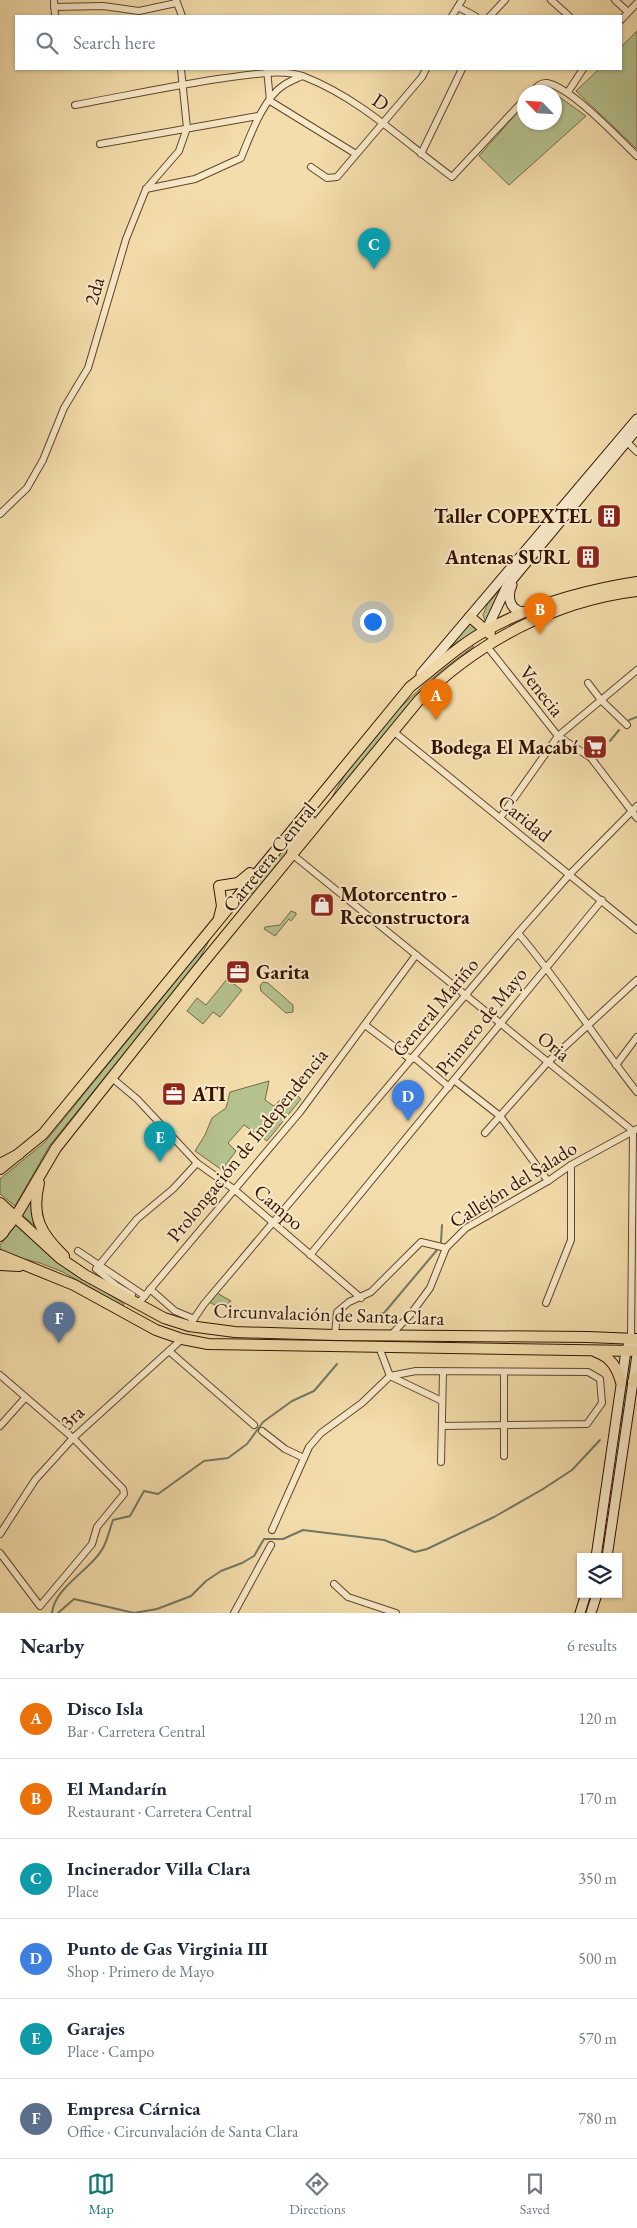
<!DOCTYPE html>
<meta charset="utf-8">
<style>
:root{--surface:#fff;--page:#f2f2f3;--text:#1f2937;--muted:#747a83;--line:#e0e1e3;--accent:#0f766e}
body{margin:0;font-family:"EB Garamond",serif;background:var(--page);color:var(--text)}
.controls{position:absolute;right:15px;bottom:15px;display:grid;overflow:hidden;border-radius:0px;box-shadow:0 1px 4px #0004}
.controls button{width:45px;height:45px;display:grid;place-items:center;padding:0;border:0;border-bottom:1px solid var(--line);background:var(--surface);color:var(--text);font:25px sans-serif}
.compass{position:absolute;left:517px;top:85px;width:45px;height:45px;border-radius:50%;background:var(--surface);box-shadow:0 1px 4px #0004;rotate:295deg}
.you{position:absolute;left:372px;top:621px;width:18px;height:18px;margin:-12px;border:4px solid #fff;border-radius:50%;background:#1a73e8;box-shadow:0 0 0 8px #1a73e833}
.badge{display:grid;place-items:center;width:32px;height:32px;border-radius:50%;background:var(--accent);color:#fff;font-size:16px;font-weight:700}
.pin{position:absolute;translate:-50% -41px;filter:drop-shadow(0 1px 2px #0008)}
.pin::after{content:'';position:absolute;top:26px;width:18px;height:15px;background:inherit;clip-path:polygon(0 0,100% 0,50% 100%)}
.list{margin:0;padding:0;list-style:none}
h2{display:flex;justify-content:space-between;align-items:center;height:65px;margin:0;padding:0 20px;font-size:21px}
h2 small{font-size:16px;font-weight:400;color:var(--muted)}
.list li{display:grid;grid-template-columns:32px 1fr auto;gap:15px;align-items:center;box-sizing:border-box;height:80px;padding:0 20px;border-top:1px solid var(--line)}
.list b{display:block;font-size:19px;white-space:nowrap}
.list p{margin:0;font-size:16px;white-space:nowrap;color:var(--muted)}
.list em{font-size:16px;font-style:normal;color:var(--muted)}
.icon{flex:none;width:28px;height:28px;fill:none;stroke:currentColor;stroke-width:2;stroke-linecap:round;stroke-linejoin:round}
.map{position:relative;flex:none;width:637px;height:1613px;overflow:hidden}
.search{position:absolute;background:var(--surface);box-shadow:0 1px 4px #0004;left:15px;right:15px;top:15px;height:55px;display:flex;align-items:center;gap:12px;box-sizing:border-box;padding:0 18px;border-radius:0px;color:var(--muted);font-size:19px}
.sheet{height:545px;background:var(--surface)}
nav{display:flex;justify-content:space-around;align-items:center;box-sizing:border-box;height:70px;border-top:1px solid var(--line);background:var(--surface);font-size:14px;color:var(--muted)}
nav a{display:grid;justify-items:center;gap:2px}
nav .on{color:var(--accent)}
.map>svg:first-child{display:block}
.green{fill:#b5c28e;stroke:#746a48}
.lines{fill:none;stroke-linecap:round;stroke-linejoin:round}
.stream{stroke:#727963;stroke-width:2}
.minor-casing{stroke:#62462c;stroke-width:8}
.secondary-casing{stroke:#321301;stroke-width:11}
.primary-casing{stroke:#321301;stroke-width:12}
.trunk-casing{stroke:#321301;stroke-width:12}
.minor{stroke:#f8e9c9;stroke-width:6}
.secondary{stroke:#f8e9c9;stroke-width:9}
.primary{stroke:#f4ddac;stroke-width:10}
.trunk{stroke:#f4ddac;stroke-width:10}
.labels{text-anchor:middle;stroke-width:4;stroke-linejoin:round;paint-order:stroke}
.street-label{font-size:20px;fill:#321301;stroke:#f8e9c9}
.poi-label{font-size:20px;font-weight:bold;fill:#321301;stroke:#f8e9c9;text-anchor:end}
</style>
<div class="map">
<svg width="637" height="1613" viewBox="0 0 637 1613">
<rect width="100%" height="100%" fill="#f4ddac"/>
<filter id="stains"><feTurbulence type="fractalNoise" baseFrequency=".004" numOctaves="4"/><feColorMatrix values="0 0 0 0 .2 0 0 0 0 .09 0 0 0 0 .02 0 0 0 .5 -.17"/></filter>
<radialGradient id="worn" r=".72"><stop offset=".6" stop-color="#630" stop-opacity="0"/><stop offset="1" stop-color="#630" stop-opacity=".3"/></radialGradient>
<g class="green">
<polygon points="637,31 637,149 576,91 599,69 621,69 621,47"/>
<polygon points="554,93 586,116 509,185 479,156 524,105 524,122 554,122"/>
<polygon points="518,568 493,604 486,623 483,615 487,605"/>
<polygon points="470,621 479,630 441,655"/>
<path d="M 474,646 L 421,691 L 330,801 C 362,738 417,687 474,646 Z"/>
<polygon points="293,838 288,855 260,891 248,894"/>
<polygon points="291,911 296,913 296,915 291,921 289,919 275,936 264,929 265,927 280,925"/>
<polygon points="210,939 197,963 50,1145 15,1206 0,1194 0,1179 45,1142"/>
<polygon points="227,979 242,990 220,1017 213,1012 203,1024 187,1011 197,998 206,1005"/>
<polygon points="263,982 268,983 293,1005 293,1012 286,1013 261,991 260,986"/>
<polygon points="269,1081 265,1100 274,1106 291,1089 301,1099 267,1141 244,1125 228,1143 236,1151 222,1170 195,1151 205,1135 212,1118 226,1108 230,1092"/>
<polygon points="31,1196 34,1225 21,1214"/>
<polygon points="16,1224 61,1264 124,1304 123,1306 63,1272 40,1263 0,1253 0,1245"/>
<path d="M 217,1293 L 231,1301 C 223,1307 218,1307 209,1302 Z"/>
<polygon points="628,1366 632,1366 623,1426 620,1426"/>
</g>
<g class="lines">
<g class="stream">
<polyline points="629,720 637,717"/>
<polyline points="610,741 619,730"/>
<polyline points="441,1242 442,1225"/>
<polyline points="361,1323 369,1316 384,1313 437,1250"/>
<path d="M 52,1613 C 55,1586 93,1569 104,1546 C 108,1538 110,1528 113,1520 L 130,1516 L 144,1491 L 158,1494 L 204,1461 L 228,1458 L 247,1444 L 263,1422 L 292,1401 L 314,1391 L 337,1364"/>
<polyline points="58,1613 74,1599 134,1613 157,1609 191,1596 206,1581 221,1571 242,1563 254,1556 264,1539 283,1539 303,1530 384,1540 415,1552 427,1549 494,1517 543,1489 572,1470 600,1440"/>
</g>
<defs>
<g id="minor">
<polyline points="54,0 55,16"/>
<polyline points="176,0 182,16"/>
<polyline points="551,0 569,16"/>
<polyline points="615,0 628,12"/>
<polyline points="54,7 103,6 139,11 176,3"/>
<polyline points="458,7 475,16"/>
<polyline points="452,16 462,0"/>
<polyline points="490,16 505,0"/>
<polyline points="621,20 637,3"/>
<polyline points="267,69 270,101 356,154"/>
<path d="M 532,92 C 536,88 540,82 547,83 C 572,88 617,137 637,156"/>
<polyline points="568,92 583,69"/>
<path d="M 75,105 C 125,96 175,85 225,78 C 249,75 282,68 305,77 C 361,99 404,142 452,177 L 524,100"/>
<polyline points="100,144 258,116"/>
<polyline points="421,154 462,69"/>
<polyline points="311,167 327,178 337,177 422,77 426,69"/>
<path d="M 146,189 L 195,179 L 241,158 C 250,136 264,97 284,85 C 290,81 296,79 302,76"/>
<polyline points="624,439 637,452"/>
<polyline points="0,514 27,488 43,460 64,408 88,368 126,239 146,189 179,151 187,128 181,69"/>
<polyline points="486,645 558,736 591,758 637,818"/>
<polyline points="588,683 601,700 627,725"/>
<polyline points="393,731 637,930"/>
<polyline points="500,818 558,736 637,670"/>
<polyline points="293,855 633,1131 631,1339"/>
<path d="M 518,933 C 561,983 596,1040 637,1092"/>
<polyline points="365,1025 409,1058 416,1059 449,1087"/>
<polyline points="616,1065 637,1037"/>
<polyline points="112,1078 137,1099 197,1163 235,1190 361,1298"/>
<polyline points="454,1080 500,1116 548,1181"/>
<polyline points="485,1133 548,1062 637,980"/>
<polyline points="78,1251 145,1296"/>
<polyline points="310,1255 602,900"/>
<polyline points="150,1289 175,1311 194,1319"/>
<polyline points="132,1295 117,1286 96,1269 137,1219 173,1189 197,1163"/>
<polyline points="546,1303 571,1240 571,1165"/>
<polyline points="137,1305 300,1112 416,955"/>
<polyline points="189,1326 204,1304 518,933 570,874 637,806"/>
<polyline points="335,1335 337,1312 349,1302 371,1292 421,1242 446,1248"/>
<polyline points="391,1335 410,1315 430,1288 446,1248 466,1228 548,1181 571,1165 637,1129"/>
<polyline points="169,1351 254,1425"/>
<polyline points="0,1375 73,1438 123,1489 124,1494 97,1527 92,1544 40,1606 0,1553"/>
<polyline points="390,1376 416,1371 588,1372 600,1379 602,1403 587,1424 442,1426"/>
<polyline points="390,1376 442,1401"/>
<polyline points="0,1426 25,1398"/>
<polyline points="262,1431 285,1449 304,1458"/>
<polyline points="504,1456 504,1372"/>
<polyline points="441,1462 443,1373"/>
<polyline points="272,1530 309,1447 321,1433 362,1403 390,1376 379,1347"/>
<polyline points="0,1534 35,1480 73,1438 182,1339"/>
<polyline points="334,1584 348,1597 396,1613"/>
<polyline points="234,1613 271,1545"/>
</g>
<g id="secondary">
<path d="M 512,585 C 507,596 509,609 522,612"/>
<polyline points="486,631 507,586 637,429"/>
<polyline points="421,674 637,419"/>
<polyline points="596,1557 626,1351 631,1339 637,1350"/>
<polyline points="607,1557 637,1355"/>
<polyline points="580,1613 586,1594"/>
<polyline points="591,1613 597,1594"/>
</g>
<g id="primary">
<polyline points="470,617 490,634"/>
<path d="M 293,855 C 289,841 302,830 310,820"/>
<polyline points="219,918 222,906 219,886 238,883 250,873"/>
<path d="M 0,1169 L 43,1134 L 410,687 C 435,668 459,645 487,630 C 534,604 585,590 637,582"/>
<path d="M 39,1183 C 31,1216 40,1233 64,1256"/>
<path d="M 0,1236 L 16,1216 L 56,1148 L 198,969 L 419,700 C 478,642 554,601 637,591"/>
</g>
<g id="trunk">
<polyline points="0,1164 19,1154"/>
<polyline points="0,1203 60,1258 85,1275 164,1318 189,1326 235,1332 335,1335 588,1337 637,1339"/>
<polyline points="0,1204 5,1216 3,1233"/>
<polyline points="0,1255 74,1285 156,1330 182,1339 208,1344 637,1351"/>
<polyline points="0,1265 19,1266"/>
<path d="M 596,1352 C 611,1357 617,1368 621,1382"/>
<polyline points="633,1382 637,1376"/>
</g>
</defs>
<use href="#minor" class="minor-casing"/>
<use href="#secondary" class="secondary-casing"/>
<use href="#primary" class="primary-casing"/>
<use href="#trunk" class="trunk-casing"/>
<use href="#minor" class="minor"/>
<use href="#secondary" class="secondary"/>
<use href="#primary" class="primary"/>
<use href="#trunk" class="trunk"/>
</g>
<defs>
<symbol id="building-square" viewBox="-11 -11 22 22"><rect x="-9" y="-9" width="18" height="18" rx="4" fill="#8f2418" stroke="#f8e9c9"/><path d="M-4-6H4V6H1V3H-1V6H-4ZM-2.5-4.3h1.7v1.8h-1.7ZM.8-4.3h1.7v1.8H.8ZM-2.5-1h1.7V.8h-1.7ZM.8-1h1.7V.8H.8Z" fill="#fff"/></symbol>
<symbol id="supermarket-square" viewBox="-11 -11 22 22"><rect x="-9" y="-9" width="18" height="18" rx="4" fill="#8f2418" stroke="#f8e9c9"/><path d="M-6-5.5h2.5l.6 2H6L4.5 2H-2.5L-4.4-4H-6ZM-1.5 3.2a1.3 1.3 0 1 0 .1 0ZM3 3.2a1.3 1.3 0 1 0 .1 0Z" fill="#fff"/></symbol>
<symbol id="shop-square" viewBox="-11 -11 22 22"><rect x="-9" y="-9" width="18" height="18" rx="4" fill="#8f2418" stroke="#f8e9c9"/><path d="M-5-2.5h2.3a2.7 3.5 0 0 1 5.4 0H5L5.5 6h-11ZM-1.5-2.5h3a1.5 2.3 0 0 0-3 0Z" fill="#fff"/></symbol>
<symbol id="office-square" viewBox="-11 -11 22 22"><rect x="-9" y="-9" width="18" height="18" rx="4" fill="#8f2418" stroke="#f8e9c9"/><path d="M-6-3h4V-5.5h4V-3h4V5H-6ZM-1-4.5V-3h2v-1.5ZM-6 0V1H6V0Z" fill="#fff"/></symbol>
</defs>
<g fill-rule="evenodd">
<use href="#building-square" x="595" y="502" width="28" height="28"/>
<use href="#building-square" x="574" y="543" width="28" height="28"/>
<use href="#supermarket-square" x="581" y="733" width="28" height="28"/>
<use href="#shop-square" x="308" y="891" width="28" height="28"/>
<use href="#office-square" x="224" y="958" width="28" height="28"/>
<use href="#office-square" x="160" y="1080" width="28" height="28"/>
</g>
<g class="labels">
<g class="street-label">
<text transform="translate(381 102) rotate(34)" y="7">D</text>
<text transform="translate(94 291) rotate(-74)" y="7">2da</text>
<text transform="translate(542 691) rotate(52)" y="7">Venecia</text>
<text transform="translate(525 818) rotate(39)" y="7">Caridad</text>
<text transform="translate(269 857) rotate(-51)" y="7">Carretera Central</text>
<text transform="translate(435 1007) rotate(-50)" y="7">General Mariño</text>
<text transform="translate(481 1021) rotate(-51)" y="7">Primero de Mayo</text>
<text transform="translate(554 1046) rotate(39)" y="7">Oria</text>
<text transform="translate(247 1145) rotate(-51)" y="7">Prolongación de Independencia</text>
<text transform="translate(513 1184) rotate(-32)" y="7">Callejón del Salado</text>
<text transform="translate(279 1207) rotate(41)" y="7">Campo</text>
<text transform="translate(329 1314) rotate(2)" y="7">Circunvalación de Santa Clara</text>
<text transform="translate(72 1417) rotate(-43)" y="7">3ra</text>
</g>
<g class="poi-label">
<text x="592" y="523">Taller COPEXTEL</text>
<text x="570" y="564">Antenas SURL</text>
<text x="578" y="754">Bodega El Macabí</text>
<text x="340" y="901" text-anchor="start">Motorcentro -<tspan x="340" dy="23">Reconstructora</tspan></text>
<text x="256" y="979" text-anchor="start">Garita</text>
<text x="192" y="1101" text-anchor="start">ATI</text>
</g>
</g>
<rect width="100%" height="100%" filter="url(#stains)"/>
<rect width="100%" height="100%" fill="url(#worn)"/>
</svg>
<div class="controls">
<button><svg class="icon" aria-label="layers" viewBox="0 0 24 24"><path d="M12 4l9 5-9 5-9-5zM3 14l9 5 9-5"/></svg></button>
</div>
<svg class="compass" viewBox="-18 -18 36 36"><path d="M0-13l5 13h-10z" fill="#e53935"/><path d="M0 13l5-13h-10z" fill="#747a83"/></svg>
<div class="you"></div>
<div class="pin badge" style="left:436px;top:720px;background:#e8710a">A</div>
<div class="pin badge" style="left:540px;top:634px;background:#e8710a">B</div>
<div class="pin badge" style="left:374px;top:269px;background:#0f9aa8">C</div>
<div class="pin badge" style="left:408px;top:1121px;background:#3f7fe0">D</div>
<div class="pin badge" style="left:160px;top:1162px;background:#0f9aa8">E</div>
<div class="pin badge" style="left:59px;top:1343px;background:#5c6f8a">F</div>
<div class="search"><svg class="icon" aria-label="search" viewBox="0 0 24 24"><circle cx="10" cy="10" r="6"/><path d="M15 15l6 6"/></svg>Search here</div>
</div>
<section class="sheet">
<h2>Nearby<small>6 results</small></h2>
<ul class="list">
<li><span class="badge" style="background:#e8710a">A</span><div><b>Disco Isla</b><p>Bar · Carretera Central</p></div><em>120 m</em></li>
<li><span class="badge" style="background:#e8710a">B</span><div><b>El Mandarín</b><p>Restaurant · Carretera Central</p></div><em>170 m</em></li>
<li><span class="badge" style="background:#0f9aa8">C</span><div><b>Incinerador Villa Clara</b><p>Place</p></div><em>350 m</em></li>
<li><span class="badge" style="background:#3f7fe0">D</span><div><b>Punto de Gas Virginia III</b><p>Shop · Primero de Mayo</p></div><em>500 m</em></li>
<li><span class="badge" style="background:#0f9aa8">E</span><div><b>Garajes</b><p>Place · Campo</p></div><em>570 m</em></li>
<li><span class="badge" style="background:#5c6f8a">F</span><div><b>Empresa Cárnica</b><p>Office · Circunvalación de Santa Clara</p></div><em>780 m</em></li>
</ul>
</section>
<nav>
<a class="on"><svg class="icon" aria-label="map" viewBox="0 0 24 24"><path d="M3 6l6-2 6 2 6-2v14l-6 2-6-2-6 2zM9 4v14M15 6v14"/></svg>Map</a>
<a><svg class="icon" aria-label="directions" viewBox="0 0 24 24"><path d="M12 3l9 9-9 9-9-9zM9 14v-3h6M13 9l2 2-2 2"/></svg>Directions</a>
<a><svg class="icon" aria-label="saved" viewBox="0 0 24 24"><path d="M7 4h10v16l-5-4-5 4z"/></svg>Saved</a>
</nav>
